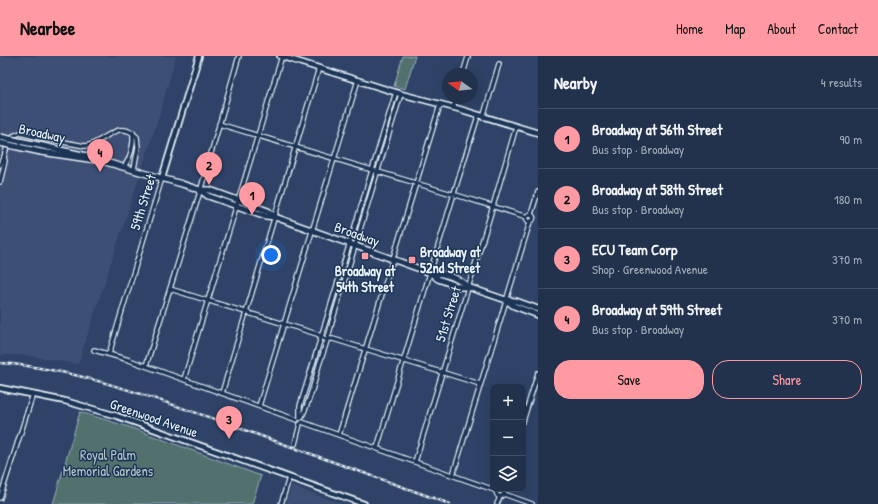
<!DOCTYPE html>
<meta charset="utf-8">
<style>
:root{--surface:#22324d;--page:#2e3e57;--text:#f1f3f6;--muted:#a2aab6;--line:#3f4d65;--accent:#ff9aa2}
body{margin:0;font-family:"Patrick Hand",sans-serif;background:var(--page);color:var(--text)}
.controls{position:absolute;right:12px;bottom:12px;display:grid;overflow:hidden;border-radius:8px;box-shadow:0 4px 16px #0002}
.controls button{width:36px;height:36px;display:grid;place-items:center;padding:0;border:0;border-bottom:1px solid var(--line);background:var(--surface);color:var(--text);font:20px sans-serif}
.compass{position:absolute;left:442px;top:12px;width:36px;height:36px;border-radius:50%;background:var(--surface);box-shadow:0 4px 16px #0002;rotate:285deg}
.you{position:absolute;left:271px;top:199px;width:14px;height:14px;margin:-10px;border:3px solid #fff;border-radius:50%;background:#1a73e8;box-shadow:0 0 0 6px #1a73e833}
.badge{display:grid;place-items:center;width:26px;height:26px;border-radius:50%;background:var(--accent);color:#111;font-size:13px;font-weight:700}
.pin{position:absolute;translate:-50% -33px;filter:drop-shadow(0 1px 2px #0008)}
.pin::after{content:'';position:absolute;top:21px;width:14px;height:12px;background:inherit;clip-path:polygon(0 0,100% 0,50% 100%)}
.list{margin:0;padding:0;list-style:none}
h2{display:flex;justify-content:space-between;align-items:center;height:52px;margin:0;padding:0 16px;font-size:17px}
h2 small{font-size:13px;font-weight:400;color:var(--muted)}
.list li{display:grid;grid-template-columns:26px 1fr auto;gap:12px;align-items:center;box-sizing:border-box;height:60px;padding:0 16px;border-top:1px solid var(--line)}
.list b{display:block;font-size:15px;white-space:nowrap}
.list p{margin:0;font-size:13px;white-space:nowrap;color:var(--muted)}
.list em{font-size:13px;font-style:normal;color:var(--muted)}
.actions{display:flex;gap:8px;padding:12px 16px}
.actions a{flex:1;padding:9px 0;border:1px solid var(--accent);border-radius:16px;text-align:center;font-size:14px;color:var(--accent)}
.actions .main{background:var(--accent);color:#111}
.icon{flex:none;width:22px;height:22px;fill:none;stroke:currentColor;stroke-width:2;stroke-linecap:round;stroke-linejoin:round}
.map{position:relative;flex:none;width:538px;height:448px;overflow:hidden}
header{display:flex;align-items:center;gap:24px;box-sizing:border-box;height:56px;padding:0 20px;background:var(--accent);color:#111}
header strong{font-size:19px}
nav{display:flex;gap:22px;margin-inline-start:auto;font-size:14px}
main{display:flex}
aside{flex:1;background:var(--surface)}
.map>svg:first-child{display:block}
.built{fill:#3d5075}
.green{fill:#516f6e;stroke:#9cb0b3}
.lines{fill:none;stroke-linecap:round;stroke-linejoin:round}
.street-casing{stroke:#e8f1f8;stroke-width:6}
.secondary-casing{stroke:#e8f1f8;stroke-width:8}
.primary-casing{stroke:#e8f1f8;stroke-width:8}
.street{stroke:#1d3557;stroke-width:3.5}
.secondary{stroke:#1d3557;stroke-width:4.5}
.primary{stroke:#1d3557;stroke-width:5}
.rail-casing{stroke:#e8f1f8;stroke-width:2.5}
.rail{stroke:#1d3557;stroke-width:1;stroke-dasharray:3;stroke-linecap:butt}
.primary-bridge-casing{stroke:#e8f1f8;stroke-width:8;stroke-linecap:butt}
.primary-bridge{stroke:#1d3557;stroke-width:5}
.poi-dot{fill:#ff9aa2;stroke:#1d3557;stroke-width:1.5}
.labels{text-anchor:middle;stroke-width:3;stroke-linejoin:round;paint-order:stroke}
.street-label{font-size:14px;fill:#e8f1f8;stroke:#1d3557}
.poi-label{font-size:14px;font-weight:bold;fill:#e8f1f8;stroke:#1d3557;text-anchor:start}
.park-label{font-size:14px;fill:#b3c4c8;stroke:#1d3557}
</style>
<header>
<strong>Nearbee</strong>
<nav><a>Home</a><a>Map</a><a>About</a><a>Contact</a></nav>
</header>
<main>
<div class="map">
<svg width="538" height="448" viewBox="0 0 538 448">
<rect width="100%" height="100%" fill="#2e4367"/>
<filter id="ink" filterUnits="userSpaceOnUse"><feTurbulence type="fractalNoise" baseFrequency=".025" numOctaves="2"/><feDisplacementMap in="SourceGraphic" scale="8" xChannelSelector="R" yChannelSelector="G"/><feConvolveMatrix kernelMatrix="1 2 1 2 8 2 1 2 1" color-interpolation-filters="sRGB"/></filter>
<g filter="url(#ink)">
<g class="built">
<polygon points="0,0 176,0 159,60 78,308 24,299 0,299"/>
<polygon points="291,430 342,448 286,448"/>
</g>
<g class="green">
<polygon points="403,0 415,0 405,33 394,30"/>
<polygon points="80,356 129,371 261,420 252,448 53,448"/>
</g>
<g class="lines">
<defs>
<g id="street">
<polyline points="463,18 468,1"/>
<polyline points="453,52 456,42"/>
<polyline points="483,62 499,8"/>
<polyline points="219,68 452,138"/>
<path d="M 0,109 L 2,104 L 4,101 L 9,84 L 13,80 L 20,77 L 36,81 L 85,90 C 104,88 118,61 137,81 L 138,91 L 134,113"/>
<path d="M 124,111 C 131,101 134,89 133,76"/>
<polyline points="0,126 5,105 4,101"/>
<polyline points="454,137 478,60"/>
<polyline points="456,139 527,161"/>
<polyline points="531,158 538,136"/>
<circle cx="530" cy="162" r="3.5"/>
<polyline points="170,233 317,278 325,283 333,283 480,328"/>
<polyline points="94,294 129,304 297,364"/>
<polyline points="109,298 162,122"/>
<polyline points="146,310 199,139 239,0"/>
<polyline points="184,323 282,0"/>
<polyline points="222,337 319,12"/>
<polyline points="259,350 358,24"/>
<polyline points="300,362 300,350 396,36"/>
<path d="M 301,362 C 310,346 314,327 319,309 C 324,294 329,281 332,266 L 401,38"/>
<polyline points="523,365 538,317"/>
<polyline points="302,366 497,435"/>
<polyline points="339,379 440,49"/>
<polyline points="295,388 300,368"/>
<polyline points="377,392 453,141"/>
<polyline points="415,406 493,150 516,71"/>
<polyline points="453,419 530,166"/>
<circle cx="500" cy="437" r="3.5"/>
<polyline points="504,438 532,448"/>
<polyline points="0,442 33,338"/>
<polyline points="281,448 289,422"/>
<polyline points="497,448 500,441"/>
</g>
<g id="secondary">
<polyline points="280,0 401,38 459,53 538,77"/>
<polyline points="162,122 199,0"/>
<polyline points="0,332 65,345 117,360 364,448"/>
</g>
<g id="primary">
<polyline points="43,90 100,103"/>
<path d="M 41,96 L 102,105 L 182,128 L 200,134 L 208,140 L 266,160 L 275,161 L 431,217 C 444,217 458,222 468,231"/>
<polyline points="201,134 210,134 268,155 275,161"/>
<polyline points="431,217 438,223 460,231 468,231 506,244 516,245 538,253"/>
<polyline points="507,245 514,250 538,259"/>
</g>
</defs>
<use href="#street" class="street-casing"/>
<use href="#secondary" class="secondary-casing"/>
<use href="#primary" class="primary-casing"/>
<use href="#street" class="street"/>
<use href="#secondary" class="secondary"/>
<use href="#primary" class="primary"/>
<defs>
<path id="rail" d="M 0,307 C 78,313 151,341 225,367 C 300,394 375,421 450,448"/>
</defs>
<use href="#rail" class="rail-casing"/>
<use href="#rail" class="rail"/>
<defs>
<g id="primary-bridge">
<polyline points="0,81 43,90"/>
<polyline points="0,87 41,96"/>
</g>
</defs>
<use href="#primary-bridge" class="primary-bridge-casing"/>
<use href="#primary-bridge" class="primary-bridge"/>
</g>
</g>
<g class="poi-dot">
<rect x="361" y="196" width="8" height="8" rx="2"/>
<rect x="408" y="200" width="8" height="8" rx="2"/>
</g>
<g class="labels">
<g class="street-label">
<text transform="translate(42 77) rotate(12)" y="5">Broadway</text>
<text transform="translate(143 146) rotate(-73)" y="5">59th Street</text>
<text transform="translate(357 178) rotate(20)" y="5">Broadway</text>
<text transform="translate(448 258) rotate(-73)" y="5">51st Street</text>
<text transform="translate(154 362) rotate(19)" y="5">Greenwood Avenue</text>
</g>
<g class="poi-label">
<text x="420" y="201">Broadway at<tspan x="420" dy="16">52nd Street</tspan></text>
<text x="365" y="220" text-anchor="middle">Broadway at<tspan x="365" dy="16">54th Street</tspan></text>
</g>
<g class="park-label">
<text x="108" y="404">Royal Palm<tspan x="108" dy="16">Memorial Gardens</tspan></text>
</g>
</g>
</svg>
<div class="controls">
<button>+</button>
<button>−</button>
<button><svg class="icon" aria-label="layers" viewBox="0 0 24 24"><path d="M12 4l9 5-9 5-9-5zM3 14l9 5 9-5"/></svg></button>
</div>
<svg class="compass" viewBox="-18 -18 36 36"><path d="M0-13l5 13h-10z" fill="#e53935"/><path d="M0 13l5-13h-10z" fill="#a2aab6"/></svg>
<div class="you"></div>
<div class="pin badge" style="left:252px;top:159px">1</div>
<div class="pin badge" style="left:209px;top:129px">2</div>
<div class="pin badge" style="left:229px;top:383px">3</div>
<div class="pin badge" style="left:100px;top:116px">4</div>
</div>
<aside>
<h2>Nearby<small>4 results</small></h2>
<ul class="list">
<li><span class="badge">1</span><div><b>Broadway at 56th Street</b><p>Bus stop · Broadway</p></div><em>90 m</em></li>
<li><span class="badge">2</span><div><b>Broadway at 58th Street</b><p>Bus stop · Broadway</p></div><em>180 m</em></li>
<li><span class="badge">3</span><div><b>ECU Team Corp</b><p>Shop · Greenwood Avenue</p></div><em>370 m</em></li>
<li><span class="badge">4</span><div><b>Broadway at 59th Street</b><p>Bus stop · Broadway</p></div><em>370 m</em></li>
</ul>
<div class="actions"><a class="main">Save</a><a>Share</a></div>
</aside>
</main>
